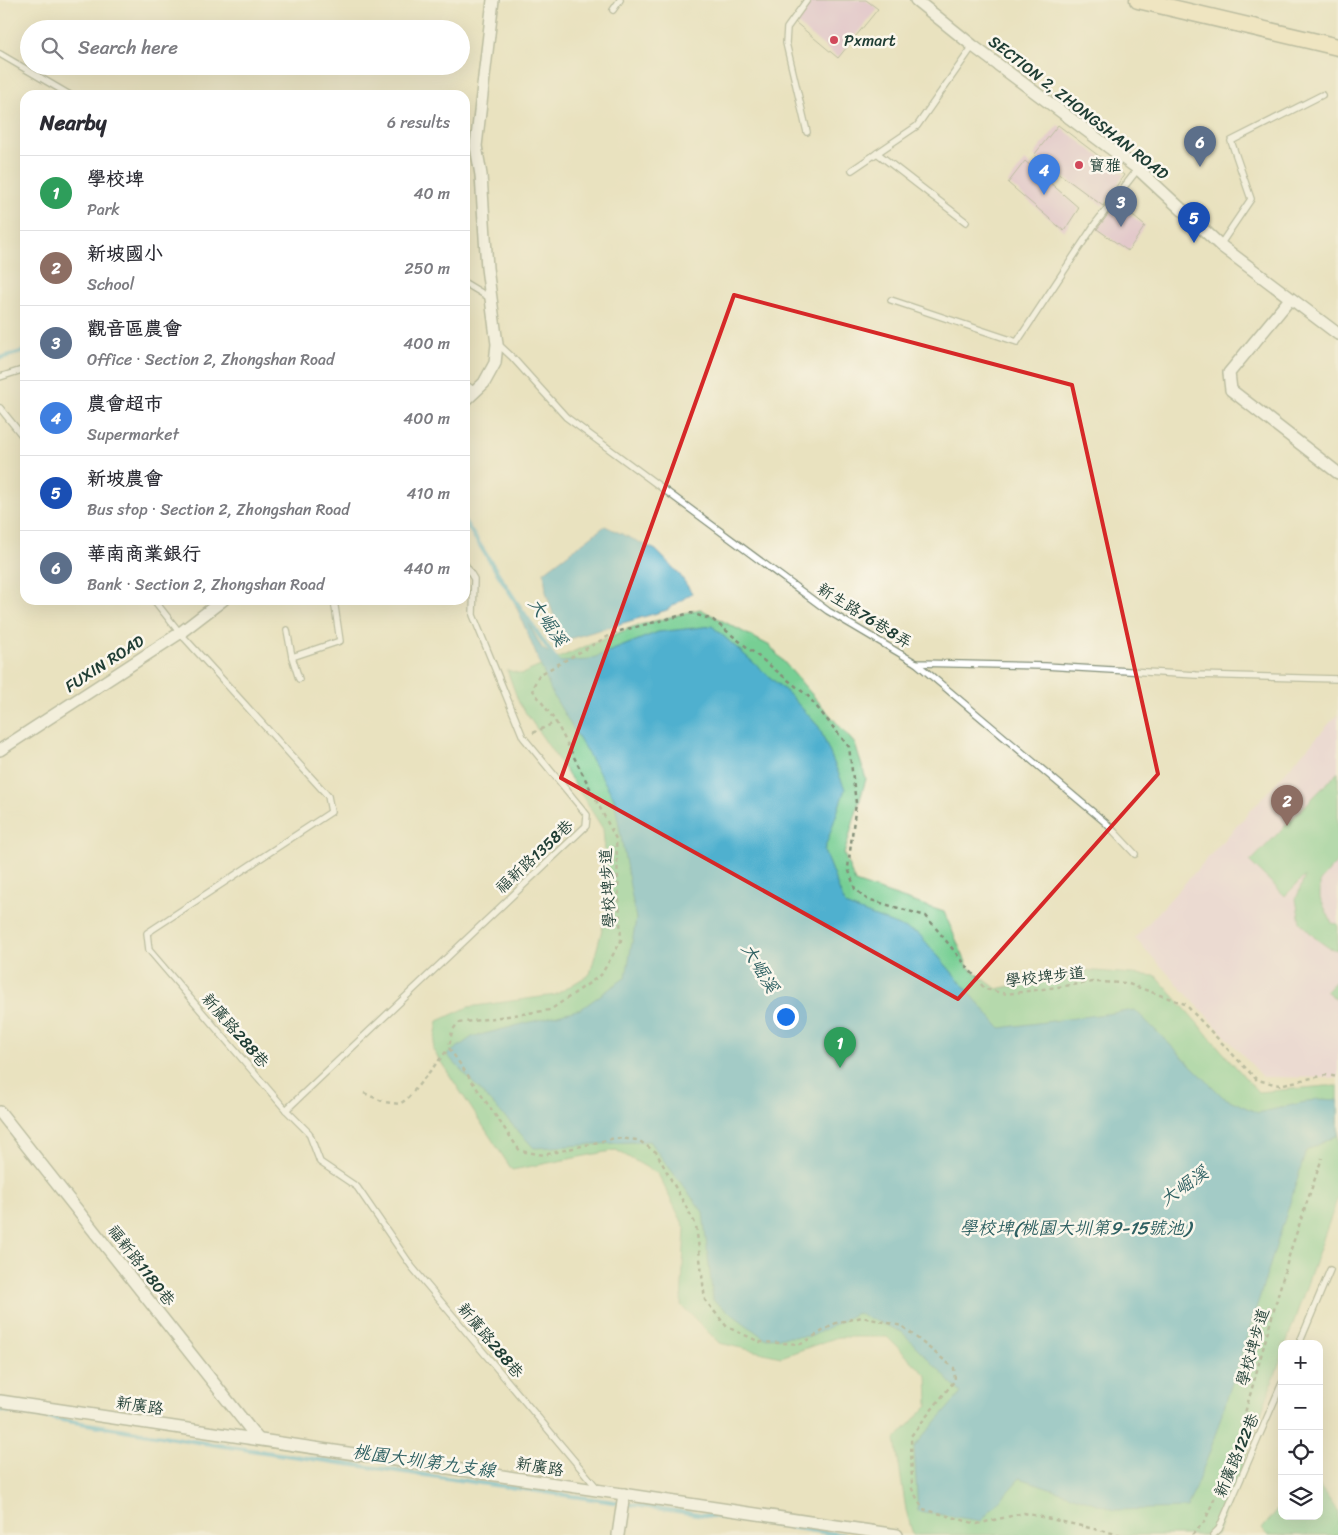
<!DOCTYPE html>
<meta charset="utf-8">
<style>
:root{--surface:#fff;--page:#f7f7f7;--text:#2b2b33;--muted:#7c7c81;--line:#e1e1e2;--accent:#d1495b}
body{margin:0;font-family:Sriracha,"LXGW WenKai TC",sans-serif;background:var(--page);color:var(--text)}
.controls{position:absolute;right:15px;bottom:15px;display:grid;overflow:hidden;border-radius:10px;box-shadow:0 5px 20px #0002}
.controls button{width:45px;height:45px;display:grid;place-items:center;padding:0;border:0;border-bottom:1px solid var(--line);background:var(--surface);color:var(--text);font:25px sans-serif}
.you{position:absolute;left:785px;top:1016px;width:18px;height:18px;margin:-12px;border:4px solid #fff;border-radius:50%;background:#1a73e8;box-shadow:0 0 0 8px #1a73e833}
.badge{display:grid;place-items:center;width:32px;height:32px;border-radius:50%;background:var(--accent);color:#fff;font-size:16px;font-weight:700}
.pin{position:absolute;translate:-50% -41px;filter:drop-shadow(0 1px 2px #0008)}
.pin::after{content:'';position:absolute;top:26px;width:18px;height:15px;background:inherit;clip-path:polygon(0 0,100% 0,50% 100%)}
.list{margin:0;padding:0;list-style:none}
h2{display:flex;justify-content:space-between;align-items:center;height:65px;margin:0;padding:0 20px;font-size:21px}
h2 small{font-size:16px;font-weight:400;color:var(--muted)}
.list li{display:grid;grid-template-columns:32px 1fr auto;gap:15px;align-items:center;box-sizing:border-box;height:75px;padding:0 20px;border-top:1px solid var(--line)}
.list b{display:block;font-size:19px;white-space:nowrap}
.list p{margin:0;font-size:16px;white-space:nowrap;color:var(--muted)}
.list em{font-size:16px;font-style:normal;color:var(--muted)}
.icon{flex:none;width:28px;height:28px;fill:none;stroke:currentColor;stroke-width:2;stroke-linecap:round;stroke-linejoin:round}
.map{position:relative;flex:none;width:1338px;height:1535px;overflow:hidden}
.search{position:absolute;background:var(--surface);box-shadow:0 5px 20px #0002;left:20px;top:20px;width:450px;height:55px;display:flex;align-items:center;gap:12px;box-sizing:border-box;padding:0 18px;border-radius:28px;color:var(--muted);font-size:19px}
.panel{position:absolute;background:var(--surface);box-shadow:0 5px 20px #0002;left:20px;top:90px;width:450px;height:515px;border-radius:15px}
.map>svg:first-child{display:block}
.built{fill:#eed0e7}
.green{fill:#77cf94;stroke:#4b8664}
.water{fill:#50b0cf;stroke:#387682}
.lines{fill:none;stroke-linecap:round;stroke-linejoin:round}
.stream{stroke:#50b0cf;stroke-width:4.5}
.building{fill:#dcabda}
.service-casing{stroke:#84907a;stroke-width:8}
.minor-casing{stroke:#84907a;stroke-width:14}
.secondary-casing{stroke:#84907a;stroke-width:19}
.path{stroke:#84907a;stroke-width:2.5;stroke-dasharray:4 4;stroke-linecap:butt}
.service{stroke:#fff;stroke-width:5.5}
.minor{stroke:#fff;stroke-width:11}
.secondary{stroke:#f7e8c3;stroke-width:16}
.marked{fill:none;stroke:#d62828;stroke-width:4;stroke-linejoin:round}
.poi-dot{fill:#d1495b;stroke:#fbf7ec;stroke-width:2}
.labels{text-anchor:middle;stroke-width:5;stroke-linejoin:round;paint-order:stroke}
.poi-label{font-size:16px;fill:#1f3d34;stroke:#fbf7ec;text-anchor:start}
.street-label{font-size:16px;fill:#1f3d34;stroke:#fbf7ec}
.water-label{font-size:18px;font-style:italic;fill:#2e6062;stroke:#fbf7ec}
</style>
<div class="map">
<svg width="1338" height="1535" viewBox="0 0 1338 1535">
<rect width="100%" height="100%" fill="#fbf7ec"/>
<filter id="ink" filterUnits="userSpaceOnUse"><feTurbulence type="fractalNoise" baseFrequency=".02" numOctaves="2"/><feDisplacementMap in="SourceGraphic" scale="10" xChannelSelector="R" yChannelSelector="G"/><feConvolveMatrix kernelMatrix="1 2 1 2 8 2 1 2 1" color-interpolation-filters="sRGB"/></filter>
<filter id="wash" filterUnits="userSpaceOnUse"><feTurbulence type="fractalNoise" baseFrequency=".0096" numOctaves="4" result="noise"/><feDisplacementMap in="SourceGraphic" scale="20" xChannelSelector="R" yChannelSelector="G"/><feGaussianBlur stdDeviation="1.12" result="paint"/><feColorMatrix in="noise" values="0 0 0 0 0 0 0 0 0 0 0 0 0 0 0 0 0 1.4 0 .05"/><feComposite in="paint" operator="in"/></filter>
<g filter="url(#wash)">
<rect width="100%" height="100%" fill="#e9e2bf"/>
<polygon class="built" points="1338,714 1338,1078 1263,1077 1135,938"/>
<g class="green">
<polygon points="700,609 770,646 855,744 866,779 844,854 855,882 944,912 968,967 997,989 1084,970 1156,976 1258,1092 1326,1086 1338,1086 1338,1197 1286,1344 1282,1344 1282,1356 1217,1535 913,1535 906,1510 895,1440 928,1405 927,1376 887,1337 838,1337 781,1357 719,1343 681,1305 685,1228 658,1174 616,1150 512,1170 433,1050 438,1021 468,1007 555,995 590,974 609,904 603,829 574,783 519,703 507,670 522,674 579,649 633,627"/>
<polygon points="1338,772 1338,861 1320,881 1320,898 1332,923 1338,924 1338,950 1329,948 1315,938 1300,922 1296,899 1305,876 1285,896 1250,862"/>
<polygon points="1338,979 1338,1001 1326,991"/>
<polygon points="1319,1485 1338,1512 1338,1535 1267,1535 1262,1529 1282,1504 1282,1516 1319,1516"/>
</g>
<g class="water">
<polygon points="605,526 656,550 680,575 692,593 667,610 562,641 546,592 544,572"/>
<polygon points="509,589 542,648 560,662 588,660 658,632 712,626 789,694 819,727 845,789 824,851 845,905 919,934 1000,1028 1135,1010 1223,1097 1258,1113 1318,1099 1338,1100 1338,1135 1306,1151 1288,1209 1209,1454 1187,1508 1115,1510 1020,1478 981,1521 918,1511 914,1447 961,1393 902,1332 857,1313 812,1336 764,1338 713,1300 703,1212 649,1141 534,1148 447,1055 472,1037 581,1009 626,977 636,919 614,798 552,693"/>
</g>
<g class="lines">
<g class="stream">
<polyline points="0,358 25,351"/>
<polyline points="465,522 515,600 558,663"/>
<polyline points="0,1410 230,1447 844,1535"/>
</g>
</g>
<g id="blocks">
<g class="building">
<polygon points="811,0 866,0 878,9 838,58 795,22"/>
<polygon points="1058,125 1124,175 1103,206 1034,155"/>
<polygon points="1025,161 1079,208 1064,231 1008,183"/>
<polygon points="1117,203 1145,226 1128,251 1097,229"/>
</g>
</g>
</g>
<g filter="url(#ink)">
<use href="#blocks" fill-opacity="0" stroke="#84907a" stroke-width="1"/>
<g class="lines">
<defs>
<g id="service">
<polyline points="613,10 620,0"/>
<polyline points="0,54 70,95"/>
<polyline points="807,132 786,43 787,28 807,0"/>
<polyline points="877,153 966,222"/>
<polyline points="852,170 917,126 973,46"/>
<polyline points="1220,245 1251,199 1231,141 1322,95"/>
<polyline points="465,283 490,298"/>
<polyline points="891,300 1017,342 1095,224 1138,169"/>
<polyline points="498,344 512,357 566,417 828,611 916,663 1045,666 1196,675 1338,679"/>
<polyline points="0,377 25,369"/>
<polyline points="465,384 475,391"/>
<polyline points="0,408 25,439"/>
<polyline points="154,600 180,633 328,796 331,812 147,933 149,950 286,1110 309,1133 320,1162 357,1187 412,1267 598,1489"/>
<polyline points="287,630 292,657 299,679"/>
<polyline points="292,657 340,641 334,600"/>
<polyline points="916,663 1106,823 1135,854"/>
<polyline points="286,1110 586,826 587,815 523,737 473,615 474,579 465,564"/>
<polyline points="1299,1344 1330,1270"/>
<polyline points="1213,1535 1219,1529 1282,1383"/>
</g>
<g id="minor">
<polyline points="916,0 973,46 1138,169 1220,245 1338,334"/>
<polyline points="1290,299 1229,373 1231,390 1338,473"/>
<polyline points="465,401 484,383 495,363 497,344 487,268 481,175 476,146 493,0"/>
<polyline points="0,750 180,633 223,600"/>
<polyline points="0,1112 258,1439"/>
<polyline points="0,1401 897,1535"/>
<polyline points="618,1535 624,1494"/>
</g>
<polyline id="secondary" points="1138,0 1338,47"/>
</defs>
<use href="#service" class="service-casing"/>
<use href="#minor" class="minor-casing"/>
<use href="#secondary" class="secondary-casing"/>
<g class="path">
<polyline points="533,733 556,722"/>
<polyline points="364,1093 384,1102 400,1104 408,1098 449,1048"/>
<polyline points="1121,1535 1024,1513 977,1524 923,1509 912,1489 911,1436 955,1380 954,1368 902,1326 862,1317 836,1323 801,1344 760,1342 727,1327 705,1300 696,1225 656,1152 638,1140 615,1138 544,1155 520,1151 449,1048 452,1031 458,1023 550,1010 601,975 621,941 616,839 556,722 532,689 539,675 616,632 691,613 713,620 808,696 849,747 856,803 848,868 855,889 867,899 926,916 985,989 1007,994 1093,982 1126,983 1185,1004 1257,1080 1279,1085 1326,1075 1338,1077"/>
<polyline points="1192,1535 1205,1521 1236,1445 1291,1249 1322,1158"/>
</g>
<use href="#service" class="service"/>
<use href="#minor" class="minor"/>
<use href="#secondary" class="secondary"/>
</g>
</g>
<path d="M0 0H1338V1535H0ZM 734,295 L 1072,385 L 1158,774 L 958,999 L 561,778 Z" fill="#e9e2bf" fill-opacity=".55" fill-rule="evenodd"/>
<path class="marked" d="M 734,295 L 1072,385 L 1158,774 L 958,999 L 561,778 Z"/>
<g class="poi-dot">
<circle cx="834" cy="40" r="5"/>
<circle cx="1079" cy="165" r="5"/>
</g>
<g class="labels">
<g class="poi-label">
<text x="844" y="46">Pxmart</text>
<text x="1089" y="171">寶雅</text>
</g>
<g class="street-label">
<text transform="translate(1079 107) rotate(38)" y="6">SECTION 2, ZHONGSHAN ROAD</text>
<text transform="translate(865 615) rotate(32)" y="6">新生路76巷8弄</text>
<text transform="translate(104 663) rotate(-33)" y="6">FUXIN ROAD</text>
<text transform="translate(534 856) rotate(-43)" y="6">福新路1358巷</text>
<text transform="translate(607 888) rotate(-93)" y="6">學校埤步道</text>
<text transform="translate(1045 976) rotate(-6)" y="6">學校埤步道</text>
<text transform="translate(236 1030) rotate(49)" y="6">新廣路288巷</text>
<text transform="translate(142 1265) rotate(52)" y="6">福新路1180巷</text>
<text transform="translate(491 1340) rotate(50)" y="6">新廣路288巷</text>
<text transform="translate(1252 1347) rotate(-74)" y="6">學校埤步道</text>
<text transform="translate(140 1405) rotate(8)" y="6">新廣路</text>
<text transform="translate(1236 1455) rotate(-67)" y="6">新廣路122巷</text>
<text transform="translate(540 1466) rotate(9)" y="6">新廣路</text>
</g>
<g class="water-label">
<text transform="translate(548 622) rotate(56)" y="6">大崛溪</text>
<text transform="translate(760 968) rotate(59)" y="6">大崛溪</text>
<text transform="translate(1184 1186) rotate(-35)" y="6">大崛溪</text>
<text x="1075" y="1234">學校埤(桃園大圳第9-15號池)</text>
<text transform="translate(424 1461) rotate(8)" y="6">桃園大圳第九支線</text>
</g>
</g>
</svg>
<div class="controls">
<button>+</button>
<button>−</button>
<button><svg class="icon" aria-label="locate" viewBox="0 0 24 24"><circle cx="12" cy="12" r="6"/><path d="M12 2v4M12 18v4M2 12h4M18 12h4"/></svg></button>
<button><svg class="icon" aria-label="layers" viewBox="0 0 24 24"><path d="M12 4l9 5-9 5-9-5zM3 14l9 5 9-5"/></svg></button>
</div>
<div class="you"></div>
<div class="pin badge" style="left:840px;top:1068px;background:#2e9e5b">1</div>
<div class="pin badge" style="left:1287px;top:826px;background:#8d6e63">2</div>
<div class="pin badge" style="left:1121px;top:227px;background:#5c6f8a">3</div>
<div class="pin badge" style="left:1044px;top:195px;background:#3f7fe0">4</div>
<div class="pin badge" style="left:1194px;top:243px;background:#1a4fb4">5</div>
<div class="pin badge" style="left:1200px;top:167px;background:#5c6f8a">6</div>
<div class="search"><svg class="icon" aria-label="search" viewBox="0 0 24 24"><circle cx="10" cy="10" r="6"/><path d="M15 15l6 6"/></svg>Search here</div>
<section class="panel">
<h2>Nearby<small>6 results</small></h2>
<ul class="list">
<li><span class="badge" style="background:#2e9e5b">1</span><div><b>學校埤</b><p>Park</p></div><em>40 m</em></li>
<li><span class="badge" style="background:#8d6e63">2</span><div><b>新坡國小</b><p>School</p></div><em>250 m</em></li>
<li><span class="badge" style="background:#5c6f8a">3</span><div><b>觀音區農會</b><p>Office · Section 2, Zhongshan Road</p></div><em>400 m</em></li>
<li><span class="badge" style="background:#3f7fe0">4</span><div><b>農會超市</b><p>Supermarket</p></div><em>400 m</em></li>
<li><span class="badge" style="background:#1a4fb4">5</span><div><b>新坡農會</b><p>Bus stop · Section 2, Zhongshan Road</p></div><em>410 m</em></li>
<li><span class="badge" style="background:#5c6f8a">6</span><div><b>華南商業銀行</b><p>Bank · Section 2, Zhongshan Road</p></div><em>440 m</em></li>
</ul>
</section>
</div>
